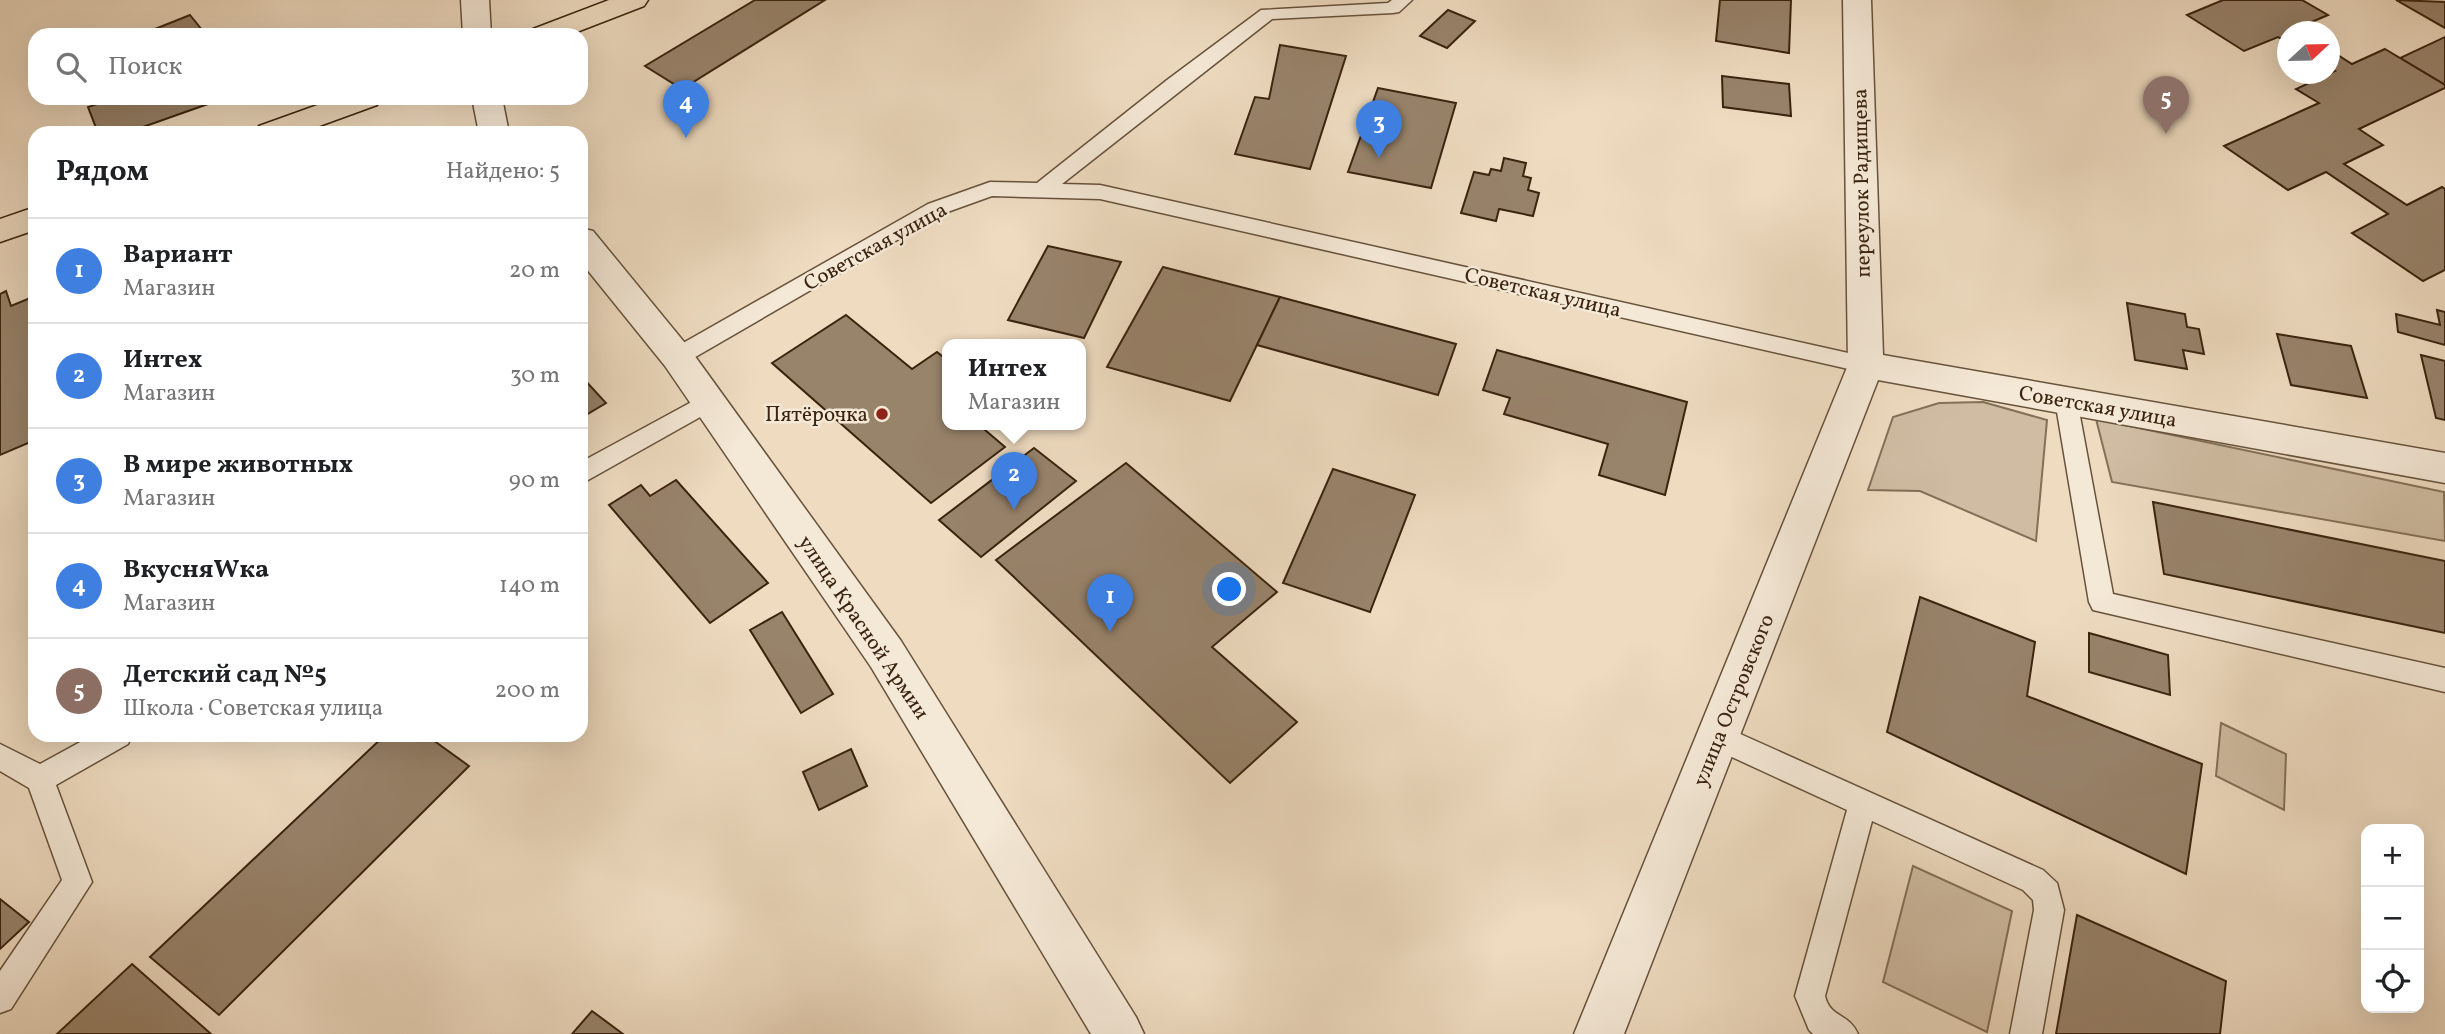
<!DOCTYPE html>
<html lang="ru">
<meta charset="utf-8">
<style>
:root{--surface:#fff;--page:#f6f6f6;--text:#202124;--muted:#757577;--line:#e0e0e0;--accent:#8f2418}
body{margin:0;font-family:Vollkorn,serif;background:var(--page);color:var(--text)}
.controls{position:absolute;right:21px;bottom:21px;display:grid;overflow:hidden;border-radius:14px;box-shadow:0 7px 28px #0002}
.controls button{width:63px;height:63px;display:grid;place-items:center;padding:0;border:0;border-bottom:2px solid var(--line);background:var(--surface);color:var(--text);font:35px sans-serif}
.compass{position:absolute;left:2277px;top:21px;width:63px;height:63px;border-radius:50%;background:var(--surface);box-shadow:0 7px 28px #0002;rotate:68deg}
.you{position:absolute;left:1230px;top:590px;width:24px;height:24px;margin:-18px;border:5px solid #fff;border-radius:50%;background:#1a73e8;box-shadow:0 0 0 10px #1a73e833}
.badge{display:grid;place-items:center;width:46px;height:46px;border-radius:50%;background:var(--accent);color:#fff;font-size:23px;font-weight:700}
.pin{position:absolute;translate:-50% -58px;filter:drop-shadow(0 2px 4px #0008)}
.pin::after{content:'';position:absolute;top:37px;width:24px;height:21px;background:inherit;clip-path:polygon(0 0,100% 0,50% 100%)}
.popup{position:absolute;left:942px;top:339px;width:144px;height:91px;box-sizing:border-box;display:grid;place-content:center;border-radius:14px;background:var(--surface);filter:drop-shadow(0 2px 5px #0005);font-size:23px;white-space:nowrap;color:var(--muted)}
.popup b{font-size:26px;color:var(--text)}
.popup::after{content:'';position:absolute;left:50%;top:100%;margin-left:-14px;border:14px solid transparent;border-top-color:var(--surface)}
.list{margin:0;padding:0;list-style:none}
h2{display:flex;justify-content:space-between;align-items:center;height:91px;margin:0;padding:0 28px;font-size:30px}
h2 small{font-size:23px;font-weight:400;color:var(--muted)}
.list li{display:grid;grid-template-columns:46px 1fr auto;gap:21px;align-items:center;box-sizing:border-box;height:105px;padding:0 28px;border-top:2px solid var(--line)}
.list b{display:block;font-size:26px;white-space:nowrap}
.list p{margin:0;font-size:23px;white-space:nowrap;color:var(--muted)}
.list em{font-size:23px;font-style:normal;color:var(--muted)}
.icon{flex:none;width:38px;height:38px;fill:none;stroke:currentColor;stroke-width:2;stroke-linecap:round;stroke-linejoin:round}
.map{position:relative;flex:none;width:2445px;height:1034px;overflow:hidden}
.search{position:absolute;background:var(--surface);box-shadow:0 7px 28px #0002;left:28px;top:28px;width:560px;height:77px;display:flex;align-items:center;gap:18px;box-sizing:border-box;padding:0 24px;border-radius:21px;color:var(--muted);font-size:26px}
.panel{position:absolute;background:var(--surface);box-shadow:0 7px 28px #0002;left:28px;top:126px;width:560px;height:616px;border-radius:21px}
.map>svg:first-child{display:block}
.green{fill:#cfbca2;stroke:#847058;stroke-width:2}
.building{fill:#98836b;stroke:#3a240f;stroke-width:2}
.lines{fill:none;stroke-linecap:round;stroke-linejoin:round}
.lane-casing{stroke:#67523b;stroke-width:3}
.street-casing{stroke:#67523b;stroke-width:3}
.primary-casing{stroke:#3a240f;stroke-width:3}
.lane{fill:#f4e8d6;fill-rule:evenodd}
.street{fill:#f4e8d6;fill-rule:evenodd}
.primary{fill:#eedbc0;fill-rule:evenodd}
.poi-dot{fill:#8f2418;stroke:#f4e8d6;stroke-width:2.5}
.labels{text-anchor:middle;stroke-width:5;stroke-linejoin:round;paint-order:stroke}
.street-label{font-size:21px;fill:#3a240f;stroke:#f4e8d6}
.poi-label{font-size:21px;fill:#3a240f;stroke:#f4e8d6;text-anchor:end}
</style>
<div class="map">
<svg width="2445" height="1034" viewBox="0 0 2445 1034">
<rect width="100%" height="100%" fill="#eedbc0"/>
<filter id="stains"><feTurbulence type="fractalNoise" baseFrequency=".00286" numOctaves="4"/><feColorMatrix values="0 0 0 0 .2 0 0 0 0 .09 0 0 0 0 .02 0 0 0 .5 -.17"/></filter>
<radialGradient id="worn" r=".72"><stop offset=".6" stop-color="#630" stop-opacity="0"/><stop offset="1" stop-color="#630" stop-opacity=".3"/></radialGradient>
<g class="green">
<polygon points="1983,402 2047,420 2036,541 1920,491 1868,490 1893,417 1939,403"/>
<polygon points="2096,419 2444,492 2445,541 2112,482"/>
<polygon points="2221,723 2286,754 2284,810 2216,776"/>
<polygon points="1913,866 2012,911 1987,1032 1883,982"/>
</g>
<g class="building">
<polygon points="755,0 825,0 682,89 645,66"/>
<polygon points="1720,0 1791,0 1789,53 1716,41"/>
<polygon points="2223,0 2302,0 2328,15 2295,29 2299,32 2288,32 2288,42 2278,37 2244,51 2187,15"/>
<polygon points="2396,0 2445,2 2445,28"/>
<polygon points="1448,10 1475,21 1447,48 1420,36"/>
<polygon points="190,15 206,35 140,35"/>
<polygon points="2445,37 2445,85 2400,58"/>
<polygon points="1280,45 1346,56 1310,169 1235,154 1255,97 1269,99"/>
<polygon points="2385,49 2445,85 2445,88 2359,129 2383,145 2344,164 2407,205 2442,187 2445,189 2445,270 2423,281 2352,233 2388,214 2326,172 2288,190 2224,146 2319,103 2296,89 2335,71 2330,68 2330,50 2352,64"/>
<polygon points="1722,76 1789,84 1791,116 1723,107"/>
<polygon points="1378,88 1456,103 1431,188 1348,172"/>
<polygon points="115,98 225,98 126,133 98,133 88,107"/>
<polygon points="1504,158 1526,163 1523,176 1531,178 1528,190 1539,193 1533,216 1499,209 1496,221 1461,213 1474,172 1489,175 1491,169 1501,171"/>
<polygon points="1048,246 1121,262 1084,338 1008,320"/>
<polygon points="1163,267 1280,297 1230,401 1107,367"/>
<polygon points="6,291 11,306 35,296 35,440 0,455 0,294"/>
<polygon points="1280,297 1456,344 1438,395 1257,345"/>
<polygon points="2127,303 2185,314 2187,327 2199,329 2204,354 2183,350 2187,369 2135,360"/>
<polygon points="2437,310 2445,312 2445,345 2398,332 2396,314 2440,325"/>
<polygon points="846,315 912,369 937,352 948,361 948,424 978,424 1005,447 931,503 772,363"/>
<polygon points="2277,334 2351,346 2367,398 2291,385"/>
<polygon points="1497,350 1687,402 1665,495 1599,475 1608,444 1504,414 1510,398 1483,390"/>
<polygon points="2421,355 2445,361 2445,420 2436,418"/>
<polygon points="581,376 606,403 581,418"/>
<polygon points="1034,448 1076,481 981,557 939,520"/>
<polygon points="1126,463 1277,592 1212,647 1297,722 1230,783 996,560"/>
<polygon points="1333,469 1415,495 1370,612 1283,583"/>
<polygon points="676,480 768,583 710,623 609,505 641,485 650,496"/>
<polygon points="2153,502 2445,561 2445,633 2164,574"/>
<polygon points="1920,597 2035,642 2027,696 2202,764 2186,874 1887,732"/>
<polygon points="782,612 833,694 801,713 750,630"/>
<polygon points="2089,633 2168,655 2170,695 2089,672"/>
<polygon points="385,735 426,735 469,766 219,1015 150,957"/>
<polygon points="851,749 867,786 819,810 803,772"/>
<polygon points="0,899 29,922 0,949"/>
<polygon points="2077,915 2226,981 2220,1034 2056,1034"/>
<polygon points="132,964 211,1034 57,1034"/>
<polygon points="592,1011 623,1034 572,1034"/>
</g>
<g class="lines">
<defs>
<g id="lane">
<polygon points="1392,0 1412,0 1399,12 1393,13 1272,19 1062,184 1100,185 1866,357 1874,359 1877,365 1874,371 1866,373 1100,199 992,196 942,214 685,363 677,365 669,363 666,357 669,351 928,204 990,182 1037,183 1167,80 1261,10 1388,3"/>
<polygon points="2066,391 2074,394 2077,400 2113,594 2445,668 2445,692 2093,610 2089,602 2055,400 2058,394"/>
<polygon points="710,392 718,395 721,401 718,407 581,484 581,462"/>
<path d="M 1718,724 L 2043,870 L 2057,883 L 2064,910 L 2042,1034 L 2010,1034 L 2034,910 L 2033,900 L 2023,890 L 1872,821 L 1825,996 C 1830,1018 1849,1013 1858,1034 L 1813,1034 L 1809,1030 L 1795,996 L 1847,810 L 1708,746 L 1704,737 L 1708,728 Z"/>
<polygon points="93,735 132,735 128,744 56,785 92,882 11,1009 0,1013 0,971 62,880 29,788 0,771 0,744 40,764"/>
</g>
<g id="street">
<polygon points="461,0 489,0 491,35 463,35"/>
<polygon points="1843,0 1871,0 1883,355 2445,453 2445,483 1878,380 1624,1034 1574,1034 1848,365"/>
<polygon points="472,98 502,98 509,133 479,133"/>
<polygon points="581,228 593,231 689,348 901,641 1136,1017 1144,1034 1091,1034 871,667 665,366 581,262"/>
</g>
<g id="primary">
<polygon points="609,0 648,0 644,6 569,35 529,35 533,29"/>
<polygon points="337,98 381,98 377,105 300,133 255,133 259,126"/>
<polygon points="35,207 35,230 0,242 0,219"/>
</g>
</defs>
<use href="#lane" class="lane-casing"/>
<use href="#street" class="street-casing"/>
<use href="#primary" class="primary-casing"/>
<use href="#lane" class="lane"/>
<use href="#street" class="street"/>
<use href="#primary" class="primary"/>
</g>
<circle class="poi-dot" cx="882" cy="414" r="7"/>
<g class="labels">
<g class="street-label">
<text transform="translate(1861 183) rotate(-91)" y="7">переулок Радищева</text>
<text transform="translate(875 246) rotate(-29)" y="7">Советская улица</text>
<text transform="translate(1543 292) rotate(13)" y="7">Советская улица</text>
<text transform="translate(2098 406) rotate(10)" y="7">Советская улица</text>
<text transform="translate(864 627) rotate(56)" y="7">улица Красной Армии</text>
<text transform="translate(1733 700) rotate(-68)" y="7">улица Островского</text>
</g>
<g class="poi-label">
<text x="868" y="421">Пятёрочка</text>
</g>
</g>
<rect width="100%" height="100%" filter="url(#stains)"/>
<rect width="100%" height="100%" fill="url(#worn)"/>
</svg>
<div class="controls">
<button>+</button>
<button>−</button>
<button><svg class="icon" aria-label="locate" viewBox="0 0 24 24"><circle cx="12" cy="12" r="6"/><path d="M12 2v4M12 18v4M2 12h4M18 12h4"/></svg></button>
</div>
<svg class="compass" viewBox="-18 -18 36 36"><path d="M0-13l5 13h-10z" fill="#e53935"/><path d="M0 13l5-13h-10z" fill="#757577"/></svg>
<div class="you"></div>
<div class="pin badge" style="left:1110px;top:632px;background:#3f7fe0">1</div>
<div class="pin badge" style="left:1014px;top:510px;background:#3f7fe0">2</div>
<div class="popup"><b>Интех</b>Магазин</div>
<div class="pin badge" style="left:1379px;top:158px;background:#3f7fe0">3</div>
<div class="pin badge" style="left:686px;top:138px;background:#3f7fe0">4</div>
<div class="pin badge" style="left:2166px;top:134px;background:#8d6e63">5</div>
<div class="search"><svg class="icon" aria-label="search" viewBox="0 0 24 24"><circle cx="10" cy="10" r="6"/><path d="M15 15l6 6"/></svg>Поиск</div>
<section class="panel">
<h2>Рядом<small>Найдено: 5</small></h2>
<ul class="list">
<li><span class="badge" style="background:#3f7fe0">1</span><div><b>Вариант</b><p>Магазин</p></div><em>20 m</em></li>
<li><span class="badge" style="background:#3f7fe0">2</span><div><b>Интех</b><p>Магазин</p></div><em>30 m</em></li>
<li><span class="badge" style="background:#3f7fe0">3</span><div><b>В мире животных</b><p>Магазин</p></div><em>90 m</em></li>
<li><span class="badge" style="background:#3f7fe0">4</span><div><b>ВкусняWка</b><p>Магазин</p></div><em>140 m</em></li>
<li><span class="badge" style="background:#8d6e63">5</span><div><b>Детский сад №5</b><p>Школа · Советская улица</p></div><em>200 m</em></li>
</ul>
</section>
</div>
